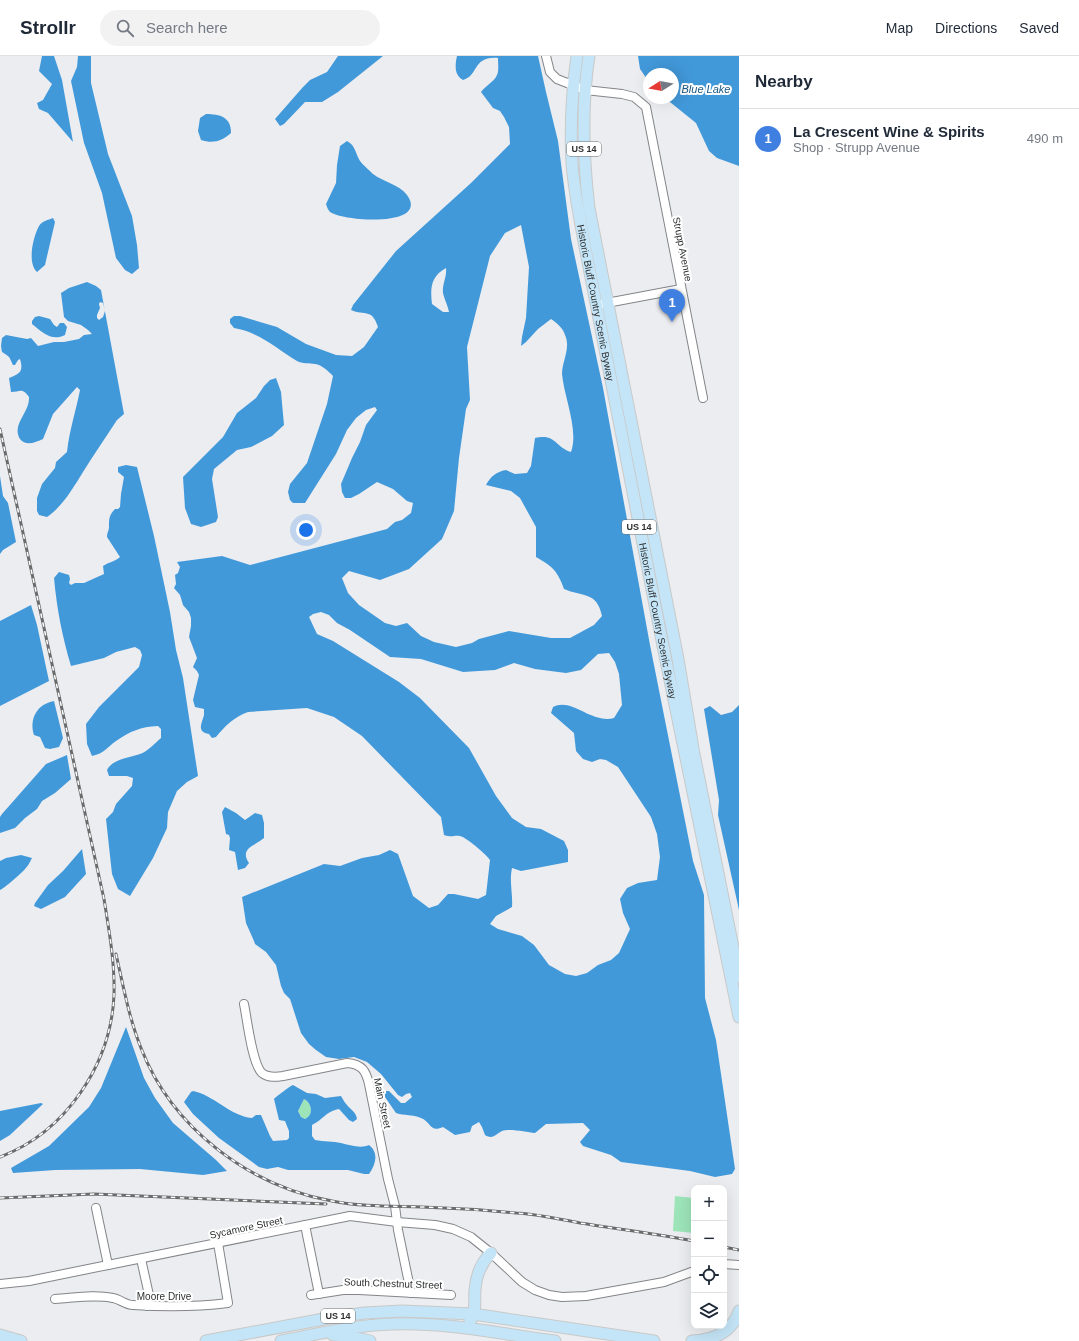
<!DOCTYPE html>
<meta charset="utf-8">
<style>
:root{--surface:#fff;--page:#f2f2f3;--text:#1f2937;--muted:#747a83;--line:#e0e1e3;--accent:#a244ae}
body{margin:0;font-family:Helvetica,sans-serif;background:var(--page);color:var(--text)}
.controls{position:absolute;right:12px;bottom:12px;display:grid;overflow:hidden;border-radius:8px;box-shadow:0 4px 16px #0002}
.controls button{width:36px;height:36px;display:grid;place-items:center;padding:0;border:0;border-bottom:1px solid var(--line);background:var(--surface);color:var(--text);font:20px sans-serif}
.compass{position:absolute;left:643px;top:12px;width:36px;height:36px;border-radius:50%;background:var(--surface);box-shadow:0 4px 16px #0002;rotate:259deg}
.you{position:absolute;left:306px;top:474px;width:14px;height:14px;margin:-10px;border:3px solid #fff;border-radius:50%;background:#1a73e8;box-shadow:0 0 0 6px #1a73e833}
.badge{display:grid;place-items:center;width:26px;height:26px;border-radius:50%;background:var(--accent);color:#fff;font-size:13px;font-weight:700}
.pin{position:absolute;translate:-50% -33px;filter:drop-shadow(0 1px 2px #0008)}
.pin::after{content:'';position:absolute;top:21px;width:14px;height:12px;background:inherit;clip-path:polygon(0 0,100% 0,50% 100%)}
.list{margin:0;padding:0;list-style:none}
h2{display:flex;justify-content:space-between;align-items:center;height:52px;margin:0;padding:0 16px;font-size:17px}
h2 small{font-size:13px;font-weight:400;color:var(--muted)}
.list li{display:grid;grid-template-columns:26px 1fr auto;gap:12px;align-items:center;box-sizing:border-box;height:60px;padding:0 16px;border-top:1px solid var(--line)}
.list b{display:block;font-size:15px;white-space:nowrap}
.list p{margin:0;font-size:13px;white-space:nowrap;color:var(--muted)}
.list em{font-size:13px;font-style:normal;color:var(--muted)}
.icon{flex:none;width:22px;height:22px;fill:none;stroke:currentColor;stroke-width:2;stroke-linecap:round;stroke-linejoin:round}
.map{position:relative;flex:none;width:739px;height:1285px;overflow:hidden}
header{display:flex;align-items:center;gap:24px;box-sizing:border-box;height:56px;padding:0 20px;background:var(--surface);border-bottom:1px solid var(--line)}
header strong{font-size:19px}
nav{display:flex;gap:22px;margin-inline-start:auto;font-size:14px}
.search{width:280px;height:36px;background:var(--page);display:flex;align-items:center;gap:10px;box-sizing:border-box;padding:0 14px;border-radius:22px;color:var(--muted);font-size:15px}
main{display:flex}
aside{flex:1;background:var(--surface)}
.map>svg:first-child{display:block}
.green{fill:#9de4b9}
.water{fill:#4299da;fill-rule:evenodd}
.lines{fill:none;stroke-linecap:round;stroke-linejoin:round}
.minor-casing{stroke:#838588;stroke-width:10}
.major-casing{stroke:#c9c9c9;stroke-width:13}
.minor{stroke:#fff;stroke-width:8}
.major{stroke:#c4e5f7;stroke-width:11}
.rail-casing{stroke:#696b6c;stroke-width:3}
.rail{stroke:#fff;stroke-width:1.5;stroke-dasharray:4.5;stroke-linecap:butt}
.labels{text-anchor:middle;stroke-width:4;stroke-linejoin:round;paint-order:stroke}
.shield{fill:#fff;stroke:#6d6e6f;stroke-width:1}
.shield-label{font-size:9px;font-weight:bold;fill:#2f3031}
.street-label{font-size:10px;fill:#2f3031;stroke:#fff}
.water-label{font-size:11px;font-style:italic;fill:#1c5a86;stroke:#fff}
</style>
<header>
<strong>Strollr</strong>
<div class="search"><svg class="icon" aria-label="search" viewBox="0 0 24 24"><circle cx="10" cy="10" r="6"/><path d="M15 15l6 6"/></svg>Search here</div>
<nav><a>Map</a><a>Directions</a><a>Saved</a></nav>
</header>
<main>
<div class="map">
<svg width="739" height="1285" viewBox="0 0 739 1285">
<rect width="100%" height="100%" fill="#ebedf1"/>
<g class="green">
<path d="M 304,1043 C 312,1048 314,1059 305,1063 L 301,1061 L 298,1055 Z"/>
<polygon points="675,1140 694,1142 694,1177 673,1175"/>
</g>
<g class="water">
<polygon points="42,0 54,0 62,24 73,86 48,57 39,53 37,47 43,44 52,28 39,15"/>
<polygon points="78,0 91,0 91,27 108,98 132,160 137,189 139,212 132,218 125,214 116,202 102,137 84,87 71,25 77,11"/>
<polygon points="338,0 383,0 338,36 322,46 305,46 284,68 280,70 275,63 303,31 310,24 327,16"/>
<path d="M 457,0 L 538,0 L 546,36 L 558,85 L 571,183 L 603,332 L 650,589 L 693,805 L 704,839 L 705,942 L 716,984 L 735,1113 L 732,1118 L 715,1121 L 690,1115 L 621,1106 L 611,1099 L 583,1090 L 580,1086 L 590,1074 L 583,1067 L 546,1068 L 535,1077 C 527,1076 509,1072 502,1075 C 496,1078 493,1084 485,1079 L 482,1071 L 479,1066 L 472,1070 L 470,1076 L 455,1079 L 443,1071 C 430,1077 431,1066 421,1062 C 412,1058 405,1060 396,1057 L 385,1041 L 384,1035 L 389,1035 L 401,1047 L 405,1047 L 412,1041 L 410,1037 L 406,1038 L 402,1041 L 398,1039 L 381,1018 L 367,1006 L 354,1001 L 339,1003 L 326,1001 L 316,994 L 309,988 L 301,977 L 290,943 L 284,937 L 281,930 L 276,909 L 266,896 L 255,888 L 254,885 L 246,867 L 242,841 L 324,808 L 340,810 L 362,802 L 379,799 L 390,794 L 398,798 L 413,840 L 429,852 L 438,849 L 448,838 L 454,838 L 478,843 L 486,839 L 490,804 C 487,799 466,781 460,780 C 453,779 453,782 444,779 L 441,761 L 362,680 L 334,661 L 307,652 L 248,656 C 234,661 225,670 216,681 L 212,682 L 209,678 C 196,676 202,667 204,659 C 204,658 204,654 204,653 L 195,651 L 193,644 L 199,619 L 197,615 L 193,611 L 197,602 L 189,581 L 191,570 L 191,562 L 189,556 L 183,549 L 180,539 L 174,532 L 176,528 L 175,519 L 178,517 L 180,511 L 177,506 L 222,500 L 250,509 L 387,473 L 395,466 L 402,464 L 411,457 L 413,447 L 407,445 L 393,433 L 377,426 L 359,438 L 351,442 L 345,442 L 342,436 L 341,428 L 352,402 L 360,386 L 366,369 L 377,354 L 375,351 L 366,354 L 356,362 L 347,374 L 336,398 L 305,447 L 293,447 L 290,444 L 288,436 L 290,428 L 307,407 L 327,348 L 333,320 C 328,315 322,309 315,308 C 310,307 302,308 297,305 C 277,293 259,276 234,272 L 230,267 L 230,263 L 234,260 L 240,260 L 277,271 L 306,288 L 336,299 L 352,300 L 364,291 L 378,271 C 372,252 365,260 351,254 L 353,249 L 396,195 L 471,127 L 510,88 L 509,71 L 504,61 L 500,55 L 493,52 L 481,36 C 486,29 494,26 497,19 C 499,15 498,7 498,2 C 472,0 479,20 463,24 C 454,19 455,9 457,0 ZM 521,169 L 529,211 L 526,262 L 522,281 L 521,290 L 526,286 L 538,273 L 551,263 C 557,267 563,272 565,279 C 571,292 562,305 562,318 C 564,341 579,374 571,396 C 555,391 556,377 535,382 L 531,410 L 527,417 L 515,418 L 506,414 C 496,416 491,420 486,429 L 511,435 L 520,442 L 536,471 L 536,501 C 553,511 557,514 564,533 C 582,541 597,535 602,560 L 594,569 L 570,582 L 551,582 L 509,575 L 479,583 L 472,587 L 456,591 L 434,586 L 421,580 L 407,567 L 396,570 L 385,567 L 359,549 L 348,537 L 342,522 L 349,515 L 380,524 L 409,513 L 442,483 L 454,455 L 459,402 L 466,353 L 470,344 L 467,291 L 490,200 L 505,177 ZM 446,212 C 447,221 442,228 443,237 C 444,242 448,250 449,256 L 443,256 L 432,248 C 430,232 431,220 446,212 ZM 321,556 L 329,559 L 337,567 L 350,574 L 390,601 L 421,603 L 463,616 L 495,614 L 514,607 L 535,613 L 566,617 L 581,614 L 598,598 L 609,597 L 615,606 L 619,618 L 622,649 L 614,662 C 591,668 572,641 553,651 L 551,657 L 574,677 L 576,695 L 583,703 L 592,706 L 600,703 L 606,704 L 618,711 L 651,761 L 657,778 L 660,801 L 657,824 L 638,827 L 627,832 L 620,843 L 623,857 L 630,873 L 619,897 L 611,904 L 598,909 L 587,917 L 576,920 L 565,918 L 549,909 L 534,889 L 522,880 L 498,873 L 490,868 L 496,860 L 512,851 C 513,838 509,825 512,812 L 521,815 L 568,806 L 568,794 L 564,785 L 541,773 L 526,771 L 512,762 L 496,740 L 469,692 L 420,642 L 399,626 L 333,585 L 317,578 L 309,561 L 313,558 Z"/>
<polygon points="638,0 739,0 739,110 717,102 709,95 696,67 665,42 673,42 673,18 649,18 649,26 640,13"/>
<path d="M 206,58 C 220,58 231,61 231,77 C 222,85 213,88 201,84 L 198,75 L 200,62 Z"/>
<path d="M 347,85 C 356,90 355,97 360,105 C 363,109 369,114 373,118 C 383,126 399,128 407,139 C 430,171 345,166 330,156 C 328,154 327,151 326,148 L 336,127 L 337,109 L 340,90 Z"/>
<path d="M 53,162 L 55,166 L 45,209 L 37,216 C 27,207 33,181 39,170 C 42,165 48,164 53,162 Z"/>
<path d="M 87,226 L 96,230 L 101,234 L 124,358 L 117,364 C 106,381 94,398 83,416 C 73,432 63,450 47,461 L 39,459 L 37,455 L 37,442 L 42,428 L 55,412 L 56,406 L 67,396 C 69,375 76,355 80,334 L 77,331 L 53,358 L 43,383 C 36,386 26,391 20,383 C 11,368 30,357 29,341 C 22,331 20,336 11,336 L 9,322 C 19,318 24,316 20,303 L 18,304 L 15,309 L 13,309 C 9,300 10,301 2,296 L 1,290 L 2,282 L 6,279 L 27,283 L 31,282 L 38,290 L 54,286 L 64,286 L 79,283 L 84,279 L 92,278 L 88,274 L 81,269 L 68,265 L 64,261 L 61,237 L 69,232 ZM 100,246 L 103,247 L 105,255 L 103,261 L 99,264 L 97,262 L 97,259 L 100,252 L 99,248 Z"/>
<path d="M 39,260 L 50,263 L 54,269 L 57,271 L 60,267 L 64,267 L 67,271 L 65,279 C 52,286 42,276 32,268 L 32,265 L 35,261 Z"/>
<polygon points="276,322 281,336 284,369 272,380 251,391 237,394 214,413 212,423 218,461 216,466 201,471 191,468 185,452 183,421 223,381 237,357 256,342 264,330 270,324"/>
<path d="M 126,409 L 137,411 L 154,480 L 170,556 L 176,594 L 183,622 L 198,720 L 187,726 L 177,735 L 168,756 L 167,772 L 153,802 L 130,840 L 118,833 L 112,818 L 106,763 L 113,756 L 116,748 L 132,730 L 133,722 L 127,720 L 109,720 L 107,714 C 113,701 136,702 146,695 C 152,691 156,686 161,682 L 161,673 L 158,670 C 140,671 131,675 116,685 C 106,692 105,697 92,700 L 87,688 L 86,668 L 99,651 L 139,611 L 142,599 L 140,594 L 135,591 L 116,596 L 104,602 L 71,610 C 62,579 57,554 54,522 L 59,516 L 69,519 L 70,523 L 69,527 L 71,529 L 75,527 L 84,527 L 104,518 L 103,510 C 109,506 114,506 120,501 L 107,481 C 107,476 109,475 109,471 C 109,463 109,459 115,453 L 118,453 L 120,451 L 121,438 L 124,421 L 118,416 L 118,411 Z"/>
<polygon points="0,420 3,440 8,447 16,486 3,494 0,498"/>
<polygon points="31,549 37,569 49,625 0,650 0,565"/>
<path d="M 54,645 L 63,682 L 59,691 L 50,693 L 45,692 L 40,681 L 34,679 C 29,663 37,648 54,645 Z"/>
<polygon points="739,649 739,854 718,759 719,744 704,653 710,650 721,659 732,656"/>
<polygon points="67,699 71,723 55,737 42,745 37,753 25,762 15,772 0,777 0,761 2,758 46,708"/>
<path d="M 225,751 L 236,757 L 245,764 L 255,757 L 262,759 L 264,767 L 264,782 C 255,790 239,792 249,807 L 245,812 L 238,814 L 235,796 L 229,794 L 230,782 L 229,779 L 226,778 L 222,756 Z"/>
<polygon points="82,793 86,818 65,841 41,853 34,850 35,847 48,829 63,815"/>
<path d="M 21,799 L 32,802 C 30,806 28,810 25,813 C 23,816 2,834 0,834 L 0,805 L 6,802 Z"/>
<polygon points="126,971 144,1022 155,1042 173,1067 216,1104 227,1115 203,1119 140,1113 55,1114 13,1117 11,1112 49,1090 89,1051 101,1032"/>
<path d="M 293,1029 L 307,1037 L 316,1038 L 325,1042 L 341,1040 C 343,1043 344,1046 347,1049 C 351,1054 356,1056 357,1063 L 353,1066 L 349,1064 L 339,1053 C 325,1056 324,1063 312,1069 L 312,1080 L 315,1084 C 324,1086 333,1085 341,1087 C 349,1089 361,1093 369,1089 C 379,1097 376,1108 369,1118 L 364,1118 L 348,1114 L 288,1114 L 278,1111 L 267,1113 L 259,1111 L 219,1082 L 193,1058 L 184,1046 L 191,1036 L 193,1035 C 214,1039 230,1060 252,1062 L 256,1059 L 261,1059 L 270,1080 L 273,1085 L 287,1084 L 289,1082 L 289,1075 L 285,1065 L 279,1064 L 274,1043 C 276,1041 290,1030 293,1029 ZM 304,1043 C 312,1047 314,1059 305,1063 L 301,1061 L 298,1055 Z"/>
<polygon points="41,1047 43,1048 10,1079 0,1085 0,1055"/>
</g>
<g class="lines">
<defs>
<g id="minor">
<polyline points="546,0 550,16 557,23 585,34 622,38 634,41 646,51 703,342"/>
<polyline points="596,249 681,233"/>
<path d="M 244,948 C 247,962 252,1008 262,1017 C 268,1022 276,1021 283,1020 L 347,1007 C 362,1008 366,1015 369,1028 L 388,1123 L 395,1150 L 398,1174 L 411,1237"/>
<polyline points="96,1152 108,1209"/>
<polyline points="305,1169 319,1238"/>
<polyline points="141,1203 149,1239 147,1250"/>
<polyline points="724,1208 739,1209"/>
<polyline points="0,1228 29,1225 108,1209 350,1160 397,1166 435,1169 453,1173 471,1181 491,1197 522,1226 535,1234 549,1239 562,1241 586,1240 664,1226 694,1215"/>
<polyline points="311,1239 343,1234 359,1234 451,1239"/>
<path d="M 55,1243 C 73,1242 94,1238 113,1242 C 120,1243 125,1249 133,1249 C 164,1251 196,1251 228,1247 L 218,1187"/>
</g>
<g id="major">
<path id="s1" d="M 577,0 C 572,35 570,71 572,107 C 574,135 580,163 585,191 L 664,595 L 739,961"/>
<path d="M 589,0 C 581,51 583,101 589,152 L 678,603 L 694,698 L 739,921"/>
<path d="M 470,1265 C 477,1256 474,1244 475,1234 C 476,1219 481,1207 491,1197"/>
<polyline points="0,1279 21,1285"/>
<polyline points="333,1279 346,1280 370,1285"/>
<polyline points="206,1285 329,1262 364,1257 402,1255 473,1258 654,1285"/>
<path d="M 281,1285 C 318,1278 355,1269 392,1268 C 447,1266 501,1278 555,1285"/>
<path d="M 692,1285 C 714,1284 732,1276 739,1255"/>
</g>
</defs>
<use href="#minor" class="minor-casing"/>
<use href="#major" class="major-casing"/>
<use href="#minor" class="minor"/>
<use href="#major" class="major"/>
<defs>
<g id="rail">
<path d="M 0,373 L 104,843 C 109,874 115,907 114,939 C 111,1008 66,1076 0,1101"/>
<path d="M 116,898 C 123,929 129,962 141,992 C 172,1072 249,1130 332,1145 C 362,1151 392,1150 422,1151 C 453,1152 485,1154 516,1157 C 537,1158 559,1163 580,1167 C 618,1173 656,1178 694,1185"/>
<polyline points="0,1142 94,1138 326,1148"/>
<polyline points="724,1191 739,1194"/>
</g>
</defs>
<use href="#rail" class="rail-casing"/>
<use href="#rail" class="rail"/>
</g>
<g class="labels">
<g class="shield">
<rect x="567" y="86" width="34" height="14" rx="3"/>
<rect x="622" y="464" width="34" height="14" rx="3"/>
<rect x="321" y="1253" width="34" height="14" rx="3"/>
</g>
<g class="shield-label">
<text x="584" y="96">US 14</text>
<text x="639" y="474">US 14</text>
<text x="338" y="1263">US 14</text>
</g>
<g class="street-label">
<text transform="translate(683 193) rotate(79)" y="4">Strupp Avenue</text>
<text dy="4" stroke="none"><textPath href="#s1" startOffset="249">Historic Bluff Country Scenic Byway</textPath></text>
<text dy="4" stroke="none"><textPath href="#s1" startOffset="573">Historic Bluff Country Scenic Byway</textPath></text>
<text transform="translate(383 1047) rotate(78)" y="4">Main Street</text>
<text transform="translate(246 1171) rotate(-12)" y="4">Sycamore Street</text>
<text transform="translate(393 1227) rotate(2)" y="4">South Chestnut Street</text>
<text x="164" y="1244">Moore Drive</text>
</g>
<g class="water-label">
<text x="706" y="37">Blue Lake</text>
</g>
</g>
</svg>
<div class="controls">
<button>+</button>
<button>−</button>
<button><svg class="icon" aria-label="locate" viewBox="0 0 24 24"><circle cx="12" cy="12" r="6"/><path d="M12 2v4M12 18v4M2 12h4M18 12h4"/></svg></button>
<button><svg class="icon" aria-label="layers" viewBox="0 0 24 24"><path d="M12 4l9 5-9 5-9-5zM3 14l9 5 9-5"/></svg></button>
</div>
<svg class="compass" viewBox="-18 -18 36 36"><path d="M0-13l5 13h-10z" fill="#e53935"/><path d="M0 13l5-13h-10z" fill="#747a83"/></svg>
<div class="you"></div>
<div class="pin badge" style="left:672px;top:266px;background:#3f7fe0">1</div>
</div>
<aside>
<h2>Nearby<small></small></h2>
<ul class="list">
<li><span class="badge" style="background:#3f7fe0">1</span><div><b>La Crescent Wine &amp; Spirits</b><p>Shop · Strupp Avenue</p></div><em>490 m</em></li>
</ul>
</aside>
</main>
